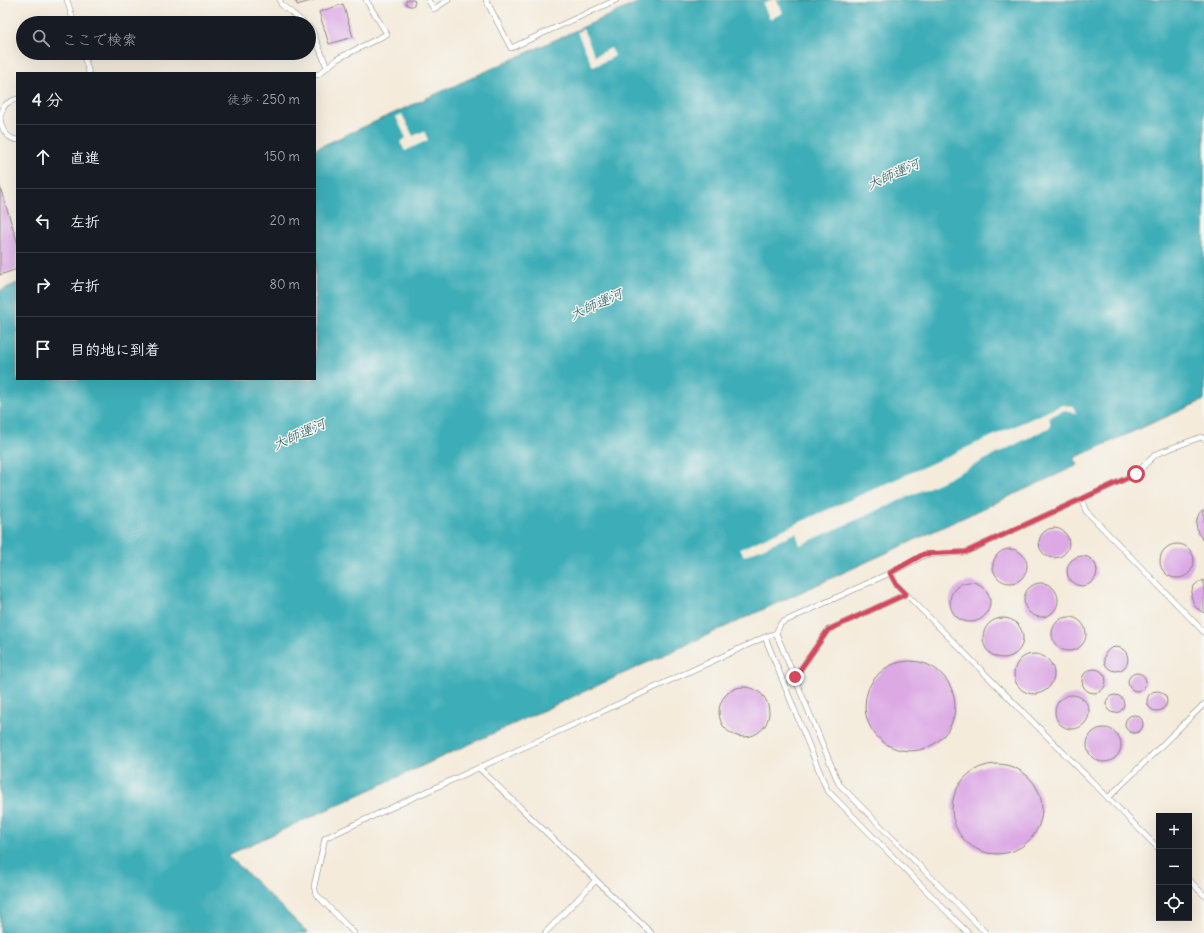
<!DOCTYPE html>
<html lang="ja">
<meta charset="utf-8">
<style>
:root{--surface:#171b24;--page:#242831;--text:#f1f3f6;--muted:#9ea1a6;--line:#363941}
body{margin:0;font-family:Delius,"Klee One",sans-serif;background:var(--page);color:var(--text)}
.controls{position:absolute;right:12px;bottom:12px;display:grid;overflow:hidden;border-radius:0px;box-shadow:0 4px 16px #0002}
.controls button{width:36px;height:36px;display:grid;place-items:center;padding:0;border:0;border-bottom:1px solid var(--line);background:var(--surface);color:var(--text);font:20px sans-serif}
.stop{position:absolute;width:12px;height:12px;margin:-9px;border:3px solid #d1495b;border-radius:50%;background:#fff}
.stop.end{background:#d1495b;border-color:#fff;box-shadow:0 1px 4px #0008}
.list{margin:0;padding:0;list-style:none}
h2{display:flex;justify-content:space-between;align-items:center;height:52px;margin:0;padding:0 16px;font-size:17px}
h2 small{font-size:13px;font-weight:400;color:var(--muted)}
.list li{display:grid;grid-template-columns:26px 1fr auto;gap:12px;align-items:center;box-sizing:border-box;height:64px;padding:0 16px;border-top:1px solid var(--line)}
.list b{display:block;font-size:15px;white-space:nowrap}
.list em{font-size:13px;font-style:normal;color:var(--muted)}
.icon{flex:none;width:22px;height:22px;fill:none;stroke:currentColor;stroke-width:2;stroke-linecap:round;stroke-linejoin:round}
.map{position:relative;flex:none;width:1204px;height:933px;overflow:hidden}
.search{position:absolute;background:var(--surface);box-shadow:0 4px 16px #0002;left:16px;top:16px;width:300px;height:44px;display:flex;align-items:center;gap:10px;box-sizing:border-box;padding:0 14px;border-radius:22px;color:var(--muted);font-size:15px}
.panel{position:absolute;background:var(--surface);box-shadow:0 4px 16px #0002;left:16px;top:72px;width:300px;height:308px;border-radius:0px}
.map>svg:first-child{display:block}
.water{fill:#3cadb7;stroke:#2c646a}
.pier{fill:#f4ebdb}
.building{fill:#dca9e5}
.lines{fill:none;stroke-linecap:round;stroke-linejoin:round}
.lane-casing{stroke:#88847c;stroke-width:6}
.lane{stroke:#fff;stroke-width:5}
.route{stroke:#d1495b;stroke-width:5}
.labels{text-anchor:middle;stroke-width:3;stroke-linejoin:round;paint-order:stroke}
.water-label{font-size:14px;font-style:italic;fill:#2a5d62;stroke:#f6f6f2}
</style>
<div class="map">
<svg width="1204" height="933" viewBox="0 0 1204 933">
<rect width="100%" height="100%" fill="#f6f6f2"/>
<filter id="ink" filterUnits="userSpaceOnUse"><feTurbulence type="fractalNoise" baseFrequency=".025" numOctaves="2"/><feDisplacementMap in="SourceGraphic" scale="8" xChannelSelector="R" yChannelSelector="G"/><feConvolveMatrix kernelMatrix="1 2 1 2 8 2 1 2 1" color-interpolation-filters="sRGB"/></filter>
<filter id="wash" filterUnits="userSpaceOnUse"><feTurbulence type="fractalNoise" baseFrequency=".012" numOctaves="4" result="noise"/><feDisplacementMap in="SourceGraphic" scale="16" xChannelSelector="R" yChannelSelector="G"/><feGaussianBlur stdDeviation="0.9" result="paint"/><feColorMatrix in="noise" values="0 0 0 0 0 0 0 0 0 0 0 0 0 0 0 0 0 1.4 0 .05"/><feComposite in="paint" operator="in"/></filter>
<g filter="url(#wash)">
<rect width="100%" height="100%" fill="#f4ebdb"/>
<polygon class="water" points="643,0 1204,0 1204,400 1074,458 1078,465 228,855 308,933 0,933 0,291 17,283 17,379 315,379 315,149"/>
<g class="pier">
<polygon points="771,0 777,0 783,13 770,19 763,4"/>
<polygon points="583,29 595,56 611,48 615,56 593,67 577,32"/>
<polygon points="402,114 413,136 424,131 428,140 405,151 400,142 406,138 396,117"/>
<polygon points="1062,405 1073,406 1076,413 1065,410 1049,417 1050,421 1050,427 941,482 800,545 796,533 744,556 740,549"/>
</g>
<g id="blocks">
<g class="building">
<polygon points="296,0 314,0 297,5"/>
<polygon points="406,0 414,0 415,3 413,6 409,6 406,4"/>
<polygon points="343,4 353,37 329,44 319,12"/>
<polygon points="0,187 17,241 17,269 0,275"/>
<polygon points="1204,509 1204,542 1198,533 1196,524 1198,516"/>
<circle cx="1054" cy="543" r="15"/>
<circle cx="1177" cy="561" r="17"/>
<circle cx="1010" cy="566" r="17"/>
<circle cx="1082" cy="571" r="15"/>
<polygon points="1204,580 1204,613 1195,607 1191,596 1193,587 1196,584"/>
<circle cx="970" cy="602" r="20"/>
<circle cx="1041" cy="600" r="17"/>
<circle cx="1069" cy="634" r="17"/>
<circle cx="1003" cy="638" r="20"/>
<circle cx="1116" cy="659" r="12"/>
<circle cx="1034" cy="674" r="20"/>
<circle cx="910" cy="706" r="45"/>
<circle cx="1094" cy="681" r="12"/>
<circle cx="1137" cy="682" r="9"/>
<circle cx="744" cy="712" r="25"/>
<circle cx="1157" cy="701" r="10"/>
<circle cx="1115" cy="704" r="9"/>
<circle cx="1072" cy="712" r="17"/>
<circle cx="1134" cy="724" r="9"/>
<circle cx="1104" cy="745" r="17"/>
<circle cx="997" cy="809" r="45"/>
</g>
</g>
</g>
<g filter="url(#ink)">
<use href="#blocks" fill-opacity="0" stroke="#88847c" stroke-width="1"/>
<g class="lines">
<defs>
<g id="lane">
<polyline points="67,0 74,23"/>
<polyline points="280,0 281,4 304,23"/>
<polyline points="428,0 434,9 448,0"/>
<polyline points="486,0 511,48 616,0"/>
<polyline points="309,27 312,30 327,67"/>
<polyline points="83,53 89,73"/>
<polyline points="315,75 319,74 337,59 387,34 366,0"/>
<path d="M 0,117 C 1,128 6,138 17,140"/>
<path d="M 0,117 C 4,104 5,103 17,99"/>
<polyline points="1081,499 1086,511 1204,632"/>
<polyline points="890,573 896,584 906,594 1159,849"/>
<polyline points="776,633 839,784 986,933"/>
<polyline points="765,637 776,633 781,623 890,573 925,555 966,552 1136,474 1156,454 1201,437 1204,439"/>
<polyline points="795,677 828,630 906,594"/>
<polyline points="479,768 651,933"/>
<polyline points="1108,798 1204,704"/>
<polyline points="1189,880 1204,895"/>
<polyline points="354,933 316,894 314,886 325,838 765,637 827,790 968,933"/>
<polyline points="545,933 596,880"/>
</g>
</defs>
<use href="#lane" class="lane-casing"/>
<use href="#lane" class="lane"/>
</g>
</g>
<g class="lines" filter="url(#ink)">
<polyline class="route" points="795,677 828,630 906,594 896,584 890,573 924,554 966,552 1136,474"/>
</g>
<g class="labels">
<g class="water-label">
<text transform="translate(893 174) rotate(-24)" y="5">大師運河</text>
<text transform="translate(596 304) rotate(-24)" y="5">大師運河</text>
<text transform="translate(299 434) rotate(-24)" y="5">大師運河</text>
</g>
</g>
</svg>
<div class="controls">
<button>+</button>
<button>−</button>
<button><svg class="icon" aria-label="locate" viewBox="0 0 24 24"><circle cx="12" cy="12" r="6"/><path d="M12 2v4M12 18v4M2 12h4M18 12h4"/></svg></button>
</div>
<div class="stop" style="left:1136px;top:474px"></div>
<div class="stop end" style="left:795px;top:677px"></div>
<div class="search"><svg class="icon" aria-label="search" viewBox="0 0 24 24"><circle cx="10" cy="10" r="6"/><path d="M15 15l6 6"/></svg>ここで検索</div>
<section class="panel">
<h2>4 分<small>徒歩 · 250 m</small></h2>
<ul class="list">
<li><svg class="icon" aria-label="ahead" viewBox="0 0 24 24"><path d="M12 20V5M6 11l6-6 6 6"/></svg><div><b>直進</b></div><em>150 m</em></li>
<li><svg class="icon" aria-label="left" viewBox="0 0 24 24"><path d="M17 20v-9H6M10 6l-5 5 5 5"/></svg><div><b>左折</b></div><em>20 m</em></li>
<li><svg class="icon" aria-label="right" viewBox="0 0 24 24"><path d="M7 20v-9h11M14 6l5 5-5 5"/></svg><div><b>右折</b></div><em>80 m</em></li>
<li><svg class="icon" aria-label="arrive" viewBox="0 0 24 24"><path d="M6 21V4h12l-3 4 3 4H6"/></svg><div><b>目的地に到着</b></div></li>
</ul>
</section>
</div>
